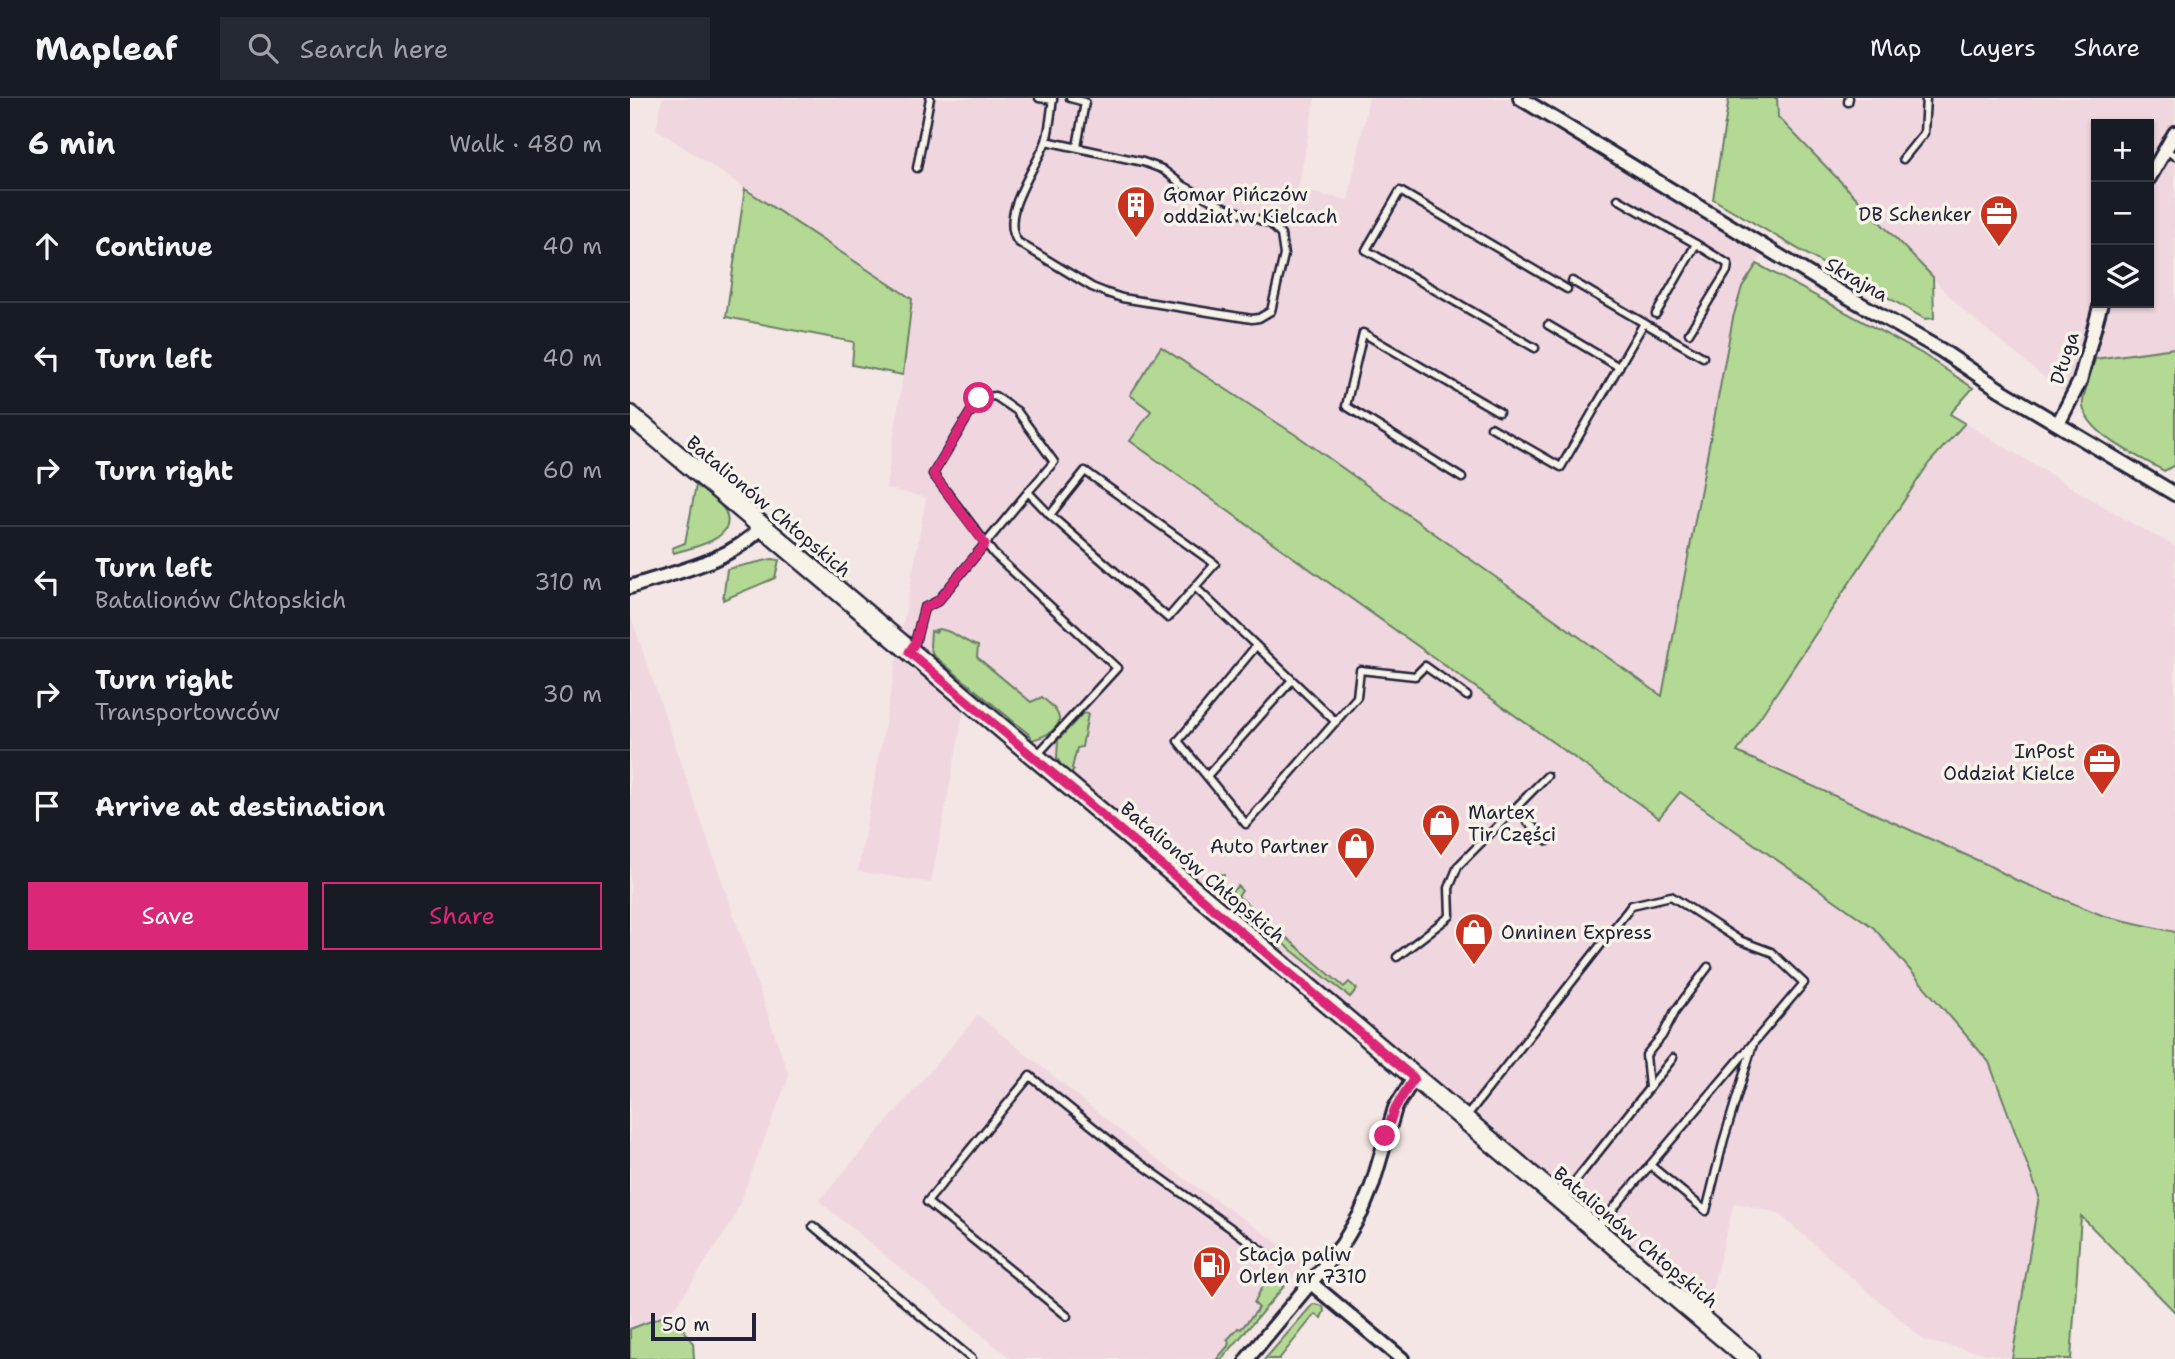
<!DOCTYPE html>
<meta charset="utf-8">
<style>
:root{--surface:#171b24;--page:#242831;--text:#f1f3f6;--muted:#9ea1a6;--line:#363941;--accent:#db2777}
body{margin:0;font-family:"Shantell Sans",sans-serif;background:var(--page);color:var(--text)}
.controls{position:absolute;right:21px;top:21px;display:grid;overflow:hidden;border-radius:0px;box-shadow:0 2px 5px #0004}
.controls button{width:63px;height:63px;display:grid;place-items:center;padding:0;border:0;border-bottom:2px solid var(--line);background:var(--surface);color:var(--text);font:35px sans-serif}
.scale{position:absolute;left:21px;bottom:18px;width:105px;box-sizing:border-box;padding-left:7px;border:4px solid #22223b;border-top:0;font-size:19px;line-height:24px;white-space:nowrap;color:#22223b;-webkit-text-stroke:5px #f7f3e8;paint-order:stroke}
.stop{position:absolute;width:21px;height:21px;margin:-16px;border:5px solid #db2777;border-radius:50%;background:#fff}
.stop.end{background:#db2777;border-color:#fff;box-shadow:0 2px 7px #0008}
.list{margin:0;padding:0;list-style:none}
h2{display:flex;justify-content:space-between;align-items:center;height:91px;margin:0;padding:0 28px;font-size:30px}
h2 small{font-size:23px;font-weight:400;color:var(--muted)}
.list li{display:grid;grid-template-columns:46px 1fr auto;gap:21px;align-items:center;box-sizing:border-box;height:112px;padding:0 28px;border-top:2px solid var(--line)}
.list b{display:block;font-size:26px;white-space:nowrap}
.list p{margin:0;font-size:23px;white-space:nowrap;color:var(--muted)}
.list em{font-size:23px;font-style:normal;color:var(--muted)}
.actions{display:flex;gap:14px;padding:21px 28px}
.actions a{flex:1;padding:16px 0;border:2px solid var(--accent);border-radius:0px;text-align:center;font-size:24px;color:var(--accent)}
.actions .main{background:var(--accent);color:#fff}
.icon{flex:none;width:38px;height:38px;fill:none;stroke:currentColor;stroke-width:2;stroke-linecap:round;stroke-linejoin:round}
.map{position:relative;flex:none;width:1545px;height:1261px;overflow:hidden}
header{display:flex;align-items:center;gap:42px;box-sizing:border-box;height:98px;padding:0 35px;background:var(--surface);border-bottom:2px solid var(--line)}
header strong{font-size:33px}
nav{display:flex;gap:38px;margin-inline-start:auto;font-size:24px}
.search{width:490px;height:63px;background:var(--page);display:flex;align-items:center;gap:18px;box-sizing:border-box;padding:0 24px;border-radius:0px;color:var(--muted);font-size:26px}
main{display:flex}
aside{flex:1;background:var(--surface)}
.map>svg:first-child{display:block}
.built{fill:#f0d7df;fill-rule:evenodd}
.green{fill:#b4d994;stroke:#6b7e68;stroke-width:2}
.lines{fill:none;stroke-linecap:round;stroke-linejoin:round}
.lane-casing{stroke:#22223b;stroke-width:11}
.street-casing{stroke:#22223b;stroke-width:18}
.secondary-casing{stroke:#22223b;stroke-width:23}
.lane{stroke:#f7f3e8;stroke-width:6}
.street{stroke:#f7f3e8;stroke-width:12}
.secondary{stroke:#f7f3e8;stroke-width:18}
.route{stroke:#db2777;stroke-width:9}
.labels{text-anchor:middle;stroke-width:7;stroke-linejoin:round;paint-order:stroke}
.poi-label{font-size:19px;fill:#22223b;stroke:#f7f3e8;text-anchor:start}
.street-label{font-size:19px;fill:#22223b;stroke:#f7f3e8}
</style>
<header>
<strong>Mapleaf</strong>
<div class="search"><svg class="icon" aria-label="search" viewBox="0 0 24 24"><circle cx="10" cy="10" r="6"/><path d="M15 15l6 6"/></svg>Search here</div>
<nav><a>Map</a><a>Layers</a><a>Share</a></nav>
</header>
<main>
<aside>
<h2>6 min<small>Walk · 480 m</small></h2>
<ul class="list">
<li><svg class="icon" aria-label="ahead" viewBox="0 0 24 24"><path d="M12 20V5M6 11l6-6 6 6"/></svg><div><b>Continue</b></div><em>40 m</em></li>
<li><svg class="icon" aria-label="left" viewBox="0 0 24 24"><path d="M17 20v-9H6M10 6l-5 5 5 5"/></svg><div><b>Turn left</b></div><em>40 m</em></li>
<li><svg class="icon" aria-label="right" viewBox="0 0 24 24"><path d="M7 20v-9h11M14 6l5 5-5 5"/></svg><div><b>Turn right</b></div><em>60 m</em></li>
<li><svg class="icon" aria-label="left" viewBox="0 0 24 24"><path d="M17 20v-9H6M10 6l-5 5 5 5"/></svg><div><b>Turn left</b><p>Batalionów Chłopskich</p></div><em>310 m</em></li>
<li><svg class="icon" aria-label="right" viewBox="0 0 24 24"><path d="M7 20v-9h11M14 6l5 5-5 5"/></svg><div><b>Turn right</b><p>Transportowców</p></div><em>30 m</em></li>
<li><svg class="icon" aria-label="arrive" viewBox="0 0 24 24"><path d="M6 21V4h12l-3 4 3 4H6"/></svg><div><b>Arrive at destination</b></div></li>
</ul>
<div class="actions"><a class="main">Save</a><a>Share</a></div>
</aside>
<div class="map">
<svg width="1545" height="1261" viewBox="0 0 1545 1261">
<rect width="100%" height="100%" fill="#f4e6e4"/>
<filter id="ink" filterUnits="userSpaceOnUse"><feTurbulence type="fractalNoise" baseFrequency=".0143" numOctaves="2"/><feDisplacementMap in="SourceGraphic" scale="14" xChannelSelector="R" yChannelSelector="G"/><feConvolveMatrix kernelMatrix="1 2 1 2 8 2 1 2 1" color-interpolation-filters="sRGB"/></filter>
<g filter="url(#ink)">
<g class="built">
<polygon points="32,0 685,0 668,92 718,102 739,0 890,0 1137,150 1112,189 1103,220 1033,598 672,341 522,313 1028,720 1050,693 1244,830 1359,964 1409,1098 1382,1261 1295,1243 1148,1115 1104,1105 1074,1224 336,602 301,785 228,773 296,400 256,390 273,277 282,201 26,31"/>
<path d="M 1147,0 L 1545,0 L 1545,250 L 1465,261 L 1452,307 L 1421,285 L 1334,213 L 1147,19 ZM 1466,26 L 1519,26 L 1519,205 L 1466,205 Z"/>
<polygon points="1335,325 1503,426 1545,448 1545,834 1474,818 1386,782 1358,767 1107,654 1299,364"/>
<polygon points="0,516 159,978 103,1122 42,1215 0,1230"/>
<polygon points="348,917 519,1056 677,1165 656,1186 592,1261 381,1261 189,1103"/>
</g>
<g class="green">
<polygon points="1099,0 1147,0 1148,19 1303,179 1304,220 1295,221 1252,196 1231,188 1083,101"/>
<polygon points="115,91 282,201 273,277 222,267 224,244 96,219"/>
<polygon points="1127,166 1291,255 1343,290 1320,316 1335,325 1299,365 1107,654 1358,767 1386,782 1474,818 1545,834 1545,1214 1451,1118 1441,1261 1382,1261 1409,1098 1359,964 1244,830 1050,694 1029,720 500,343 521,313 500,297 531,249 672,341 1032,598 1103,220 1112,189"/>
<path d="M 1545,250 L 1545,367 L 1534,373 C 1510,359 1460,338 1453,309 C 1451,299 1462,273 1465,261 Z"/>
<path d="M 66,387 C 74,394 90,403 95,413 C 110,442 59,450 44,455 L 42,450 L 55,445 Z"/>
<polygon points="142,461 149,462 145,480 93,502 97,471"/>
<path d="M 309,531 C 325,533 333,544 348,548 L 347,559 L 401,604 L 412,599 C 417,604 426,610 428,617 C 434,631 411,640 401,642 L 401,638 L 303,557 L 300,548 L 301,533 L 306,535 L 307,533 L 305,532 Z"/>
<polygon points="453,615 458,616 452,649 447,650 442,670 444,672 441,676 434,674 428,667 430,665 427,660 428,642"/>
<polygon points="590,776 594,777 592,785 602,793 608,788 612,793 608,798 714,889 719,884 727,891 720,899 645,839 626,829 587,793 586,779"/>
<path d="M 646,1182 L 656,1186 L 592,1261 L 587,1261 L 598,1248 L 599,1244 L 597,1242 L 608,1230 L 611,1231 L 629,1210 L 624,1205 C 630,1194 632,1184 646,1182 Z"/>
<polygon points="683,1206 693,1208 694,1213 691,1220 685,1216 649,1261 635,1261"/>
<polygon points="42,1215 63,1245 64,1261 0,1261 0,1231"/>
</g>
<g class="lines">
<defs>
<g id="lane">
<polyline points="409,0 423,2"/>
<polyline points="440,0 455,4 447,49"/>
<polyline points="1218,4 1219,0"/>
<path d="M 416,43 L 513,64 L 532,71 L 554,88 L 594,109 L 641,126 L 651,137 L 654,157 L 641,213 L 629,220 L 622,221 L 492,200 L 477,195 L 462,189 L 388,144 C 368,117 407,69 416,43 C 420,30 421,14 423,0"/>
<polyline points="1535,52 1545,58"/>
<polyline points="1273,61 1294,35 1296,0"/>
<polyline points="287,70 300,0"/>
<polyline points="988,101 1066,146 1026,216"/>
<polyline points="942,183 1014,225"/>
<polyline points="918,227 989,269"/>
<polyline points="1059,235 1097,173 1098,166 1066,146"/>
<polyline points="905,250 736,152 770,93 937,191"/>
<polyline points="861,329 931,369 1014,225 1073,259"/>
<polyline points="832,380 716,308 733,235 869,314"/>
<polyline points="398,394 424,364 387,313 365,298 349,300 303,376 364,456 487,570 407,657"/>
<polyline points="565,489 585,466 455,373 420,417 538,520 565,489 706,624"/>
<polyline points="626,548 548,643 616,726 727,599 730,572 785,578 795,568 837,598"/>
<polyline points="281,552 285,545 294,510 308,503 398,394 420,417"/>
<polyline points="577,678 662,582"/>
<polyline points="884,711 918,743"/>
<polyline points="767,859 820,818 819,790 828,768 917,678"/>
<polyline points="1019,990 1016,957 1032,938 1045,913 1078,869"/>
<polyline points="836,1019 1002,807 1041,798 1109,842 1141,854 1174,885 966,1131"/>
<polyline points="1020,1067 1076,1113 1094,1041 1123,946"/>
<polyline points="931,1101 1043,960"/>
<polyline points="183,1128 342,1261"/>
<polyline points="437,1218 297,1104 400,978 493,1053 644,1161"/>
</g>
<g id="street">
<polyline points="890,0 1192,184 1311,252 1369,291 1545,396"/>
<polyline points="1519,80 1545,35"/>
<polyline points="1428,326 1450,283 1471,205"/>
<path d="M 0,489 C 45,474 99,464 132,429"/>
<polyline points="681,1185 772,1261"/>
<polyline points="617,1261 712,1147 731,1115 742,1088 765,1010 784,980"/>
</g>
<polyline id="secondary" points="0,317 1119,1261"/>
</defs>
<use href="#lane" class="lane-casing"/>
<use href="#street" class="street-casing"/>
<use href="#secondary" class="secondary-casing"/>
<use href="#lane" class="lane"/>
<use href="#street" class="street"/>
<use href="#secondary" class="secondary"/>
</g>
</g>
<g class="lines" filter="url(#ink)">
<polyline class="route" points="349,300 303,376 355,446 308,503 294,510 285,545 279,554 784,980 765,1010 755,1038"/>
</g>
<defs>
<symbol id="building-pin" viewBox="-11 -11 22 30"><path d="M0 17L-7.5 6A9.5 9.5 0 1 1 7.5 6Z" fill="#c8321e" stroke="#f7f3e8"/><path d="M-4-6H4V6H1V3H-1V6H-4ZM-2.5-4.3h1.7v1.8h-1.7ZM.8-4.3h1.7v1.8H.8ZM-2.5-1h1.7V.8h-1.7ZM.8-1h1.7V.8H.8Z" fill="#fff"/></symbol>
<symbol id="office-pin" viewBox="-11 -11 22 30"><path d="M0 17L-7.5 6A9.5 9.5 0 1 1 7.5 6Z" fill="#c8321e" stroke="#f7f3e8"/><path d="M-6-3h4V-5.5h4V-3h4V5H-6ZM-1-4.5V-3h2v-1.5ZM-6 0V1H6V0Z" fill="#fff"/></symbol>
<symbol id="shop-pin" viewBox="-11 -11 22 30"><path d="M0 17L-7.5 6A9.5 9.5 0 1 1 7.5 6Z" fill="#c8321e" stroke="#f7f3e8"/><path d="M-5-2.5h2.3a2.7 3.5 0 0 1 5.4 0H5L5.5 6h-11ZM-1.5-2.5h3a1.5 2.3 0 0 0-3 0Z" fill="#fff"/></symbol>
<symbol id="fuel-pin" viewBox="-11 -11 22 30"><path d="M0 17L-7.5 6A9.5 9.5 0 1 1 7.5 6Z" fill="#c8321e" stroke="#f7f3e8"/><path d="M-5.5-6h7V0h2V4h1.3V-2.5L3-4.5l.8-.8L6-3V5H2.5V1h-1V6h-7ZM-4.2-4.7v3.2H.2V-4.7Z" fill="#fff"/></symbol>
</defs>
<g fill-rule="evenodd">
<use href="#building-pin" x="484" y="85" width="44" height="60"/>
<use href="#office-pin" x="1347" y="94" width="44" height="60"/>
<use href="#office-pin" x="1450" y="642" width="44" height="60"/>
<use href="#shop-pin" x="789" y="703" width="44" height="60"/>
<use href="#shop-pin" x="704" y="726" width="44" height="60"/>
<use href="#shop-pin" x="822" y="812" width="44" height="60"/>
<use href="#fuel-pin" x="560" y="1145" width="44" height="60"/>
</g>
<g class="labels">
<g class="poi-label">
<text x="533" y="103">Gomar Pińczów<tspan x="533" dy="22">oddział w Kielcach</tspan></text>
<text x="1342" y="123" text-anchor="end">DB Schenker</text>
<text x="1445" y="660" text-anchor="end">InPost<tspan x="1445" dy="22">Oddział Kielce</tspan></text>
<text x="838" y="721">Martex<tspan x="838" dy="22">Tir Części</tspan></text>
<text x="699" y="755" text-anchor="end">Auto Partner</text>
<text x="871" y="841">Onninen Express</text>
<text x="609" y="1163">Stacja paliw<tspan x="609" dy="22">Orlen nr 7310</tspan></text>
</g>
<g class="street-label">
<text transform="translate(1227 181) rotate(30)" y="7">Skrajna</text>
<text transform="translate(1434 260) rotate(-72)" y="7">Długa</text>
<text transform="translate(139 408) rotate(40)" y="7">Batalionów Chłopskich</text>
<text transform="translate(573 774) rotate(40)" y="7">Batalionów Chłopskich</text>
<text transform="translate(1006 1139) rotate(40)" y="7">Batalionów Chłopskich</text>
</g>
</g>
</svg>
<div class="controls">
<button>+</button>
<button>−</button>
<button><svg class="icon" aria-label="layers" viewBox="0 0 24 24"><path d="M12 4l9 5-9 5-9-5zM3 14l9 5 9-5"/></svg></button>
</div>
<div class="scale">50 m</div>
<div class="stop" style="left:349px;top:300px"></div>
<div class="stop end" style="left:755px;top:1038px"></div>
</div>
</main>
